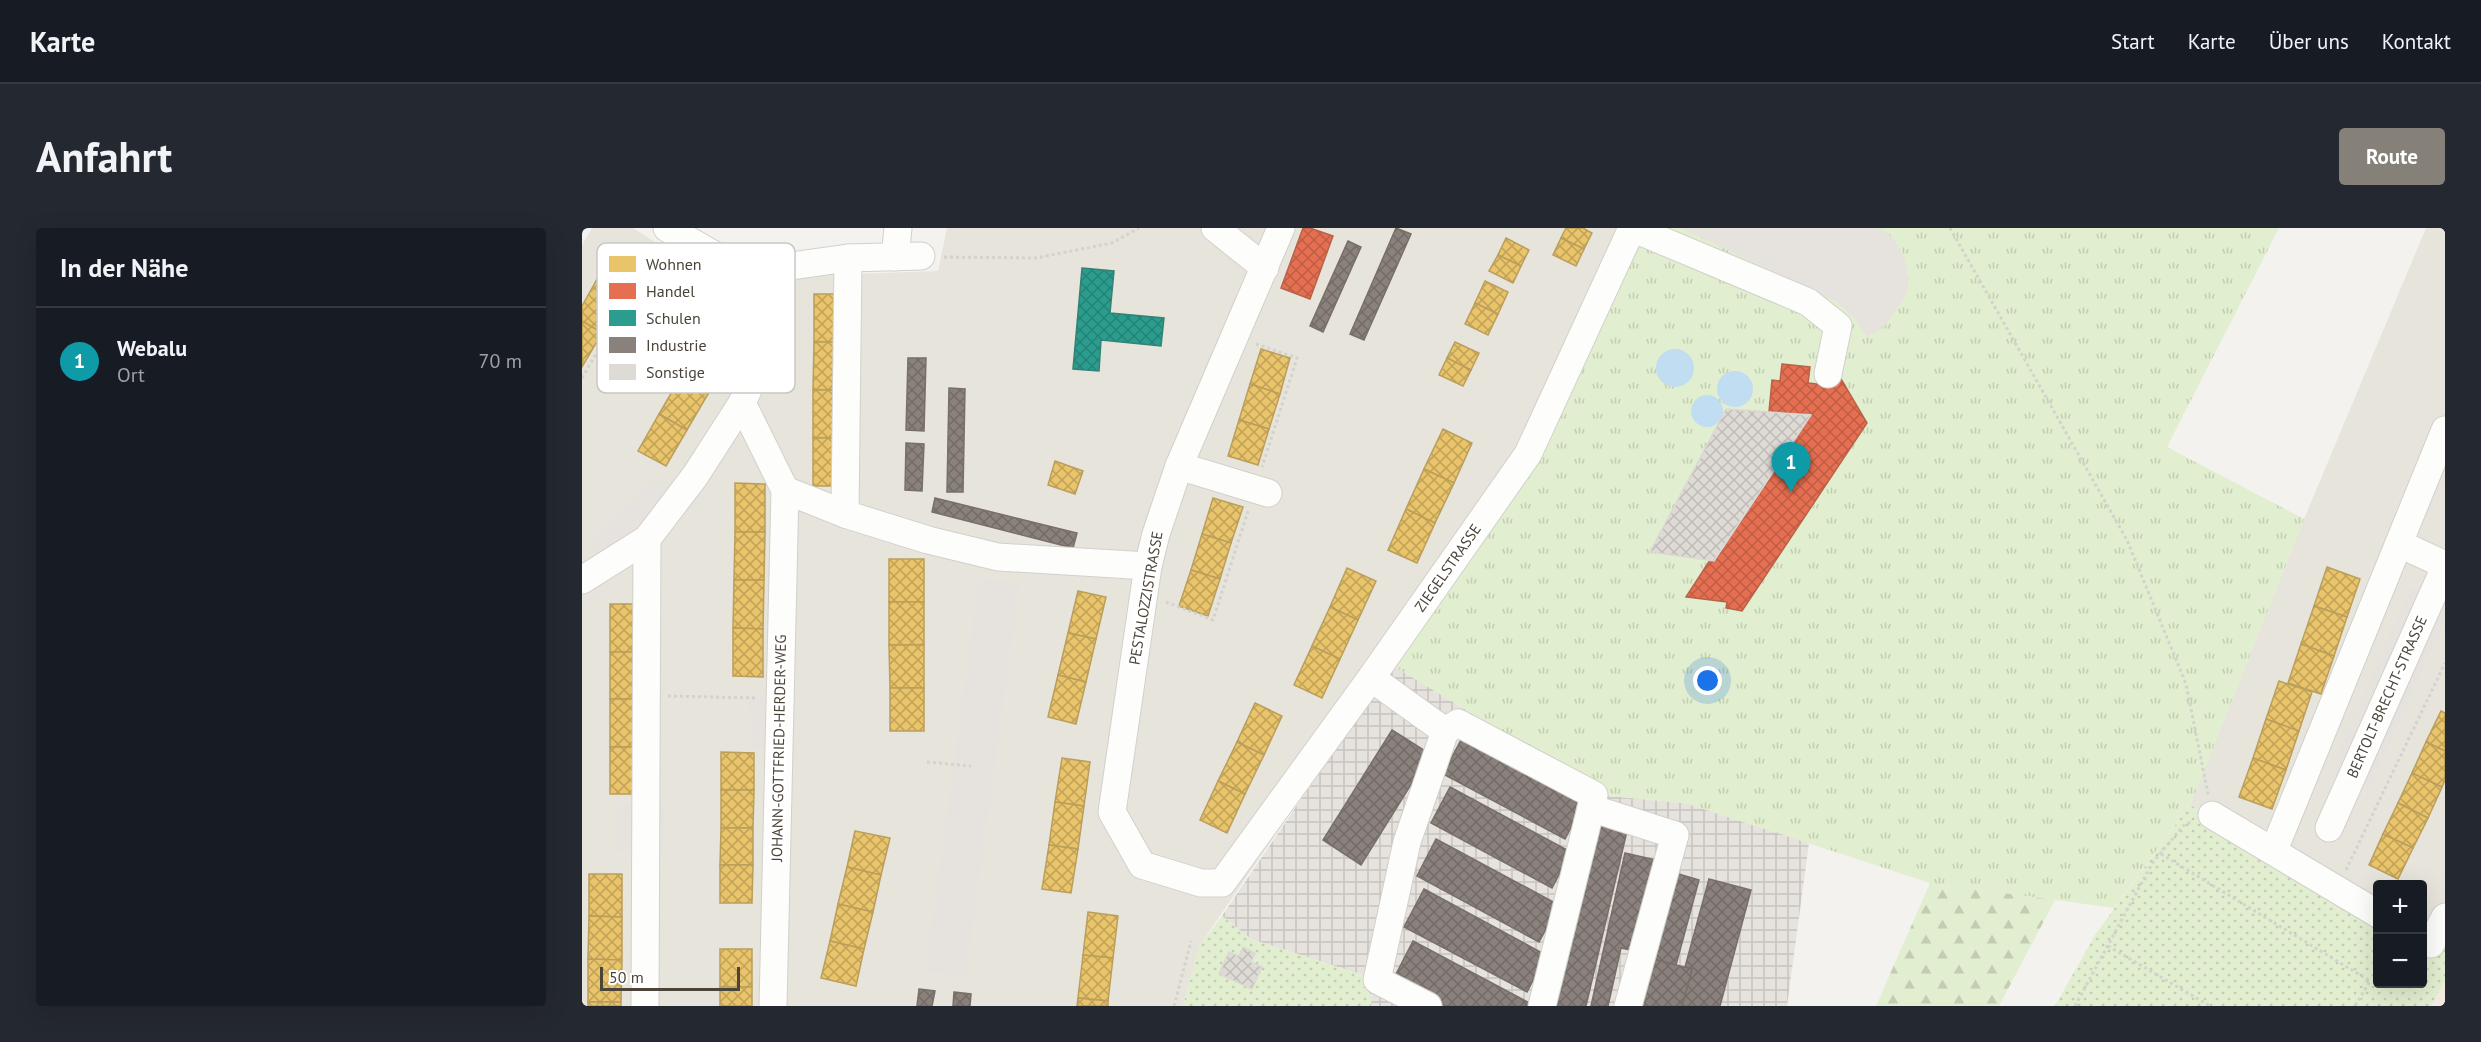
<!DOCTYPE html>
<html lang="de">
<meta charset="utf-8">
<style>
:root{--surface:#171b24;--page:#242831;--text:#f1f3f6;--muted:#9ea1a6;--line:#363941;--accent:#868178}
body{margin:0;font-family:"PT Sans",sans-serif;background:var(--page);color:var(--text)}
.controls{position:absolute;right:18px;bottom:18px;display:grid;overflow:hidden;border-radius:6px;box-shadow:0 6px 24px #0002}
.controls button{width:54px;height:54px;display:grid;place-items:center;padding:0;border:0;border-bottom:2px solid var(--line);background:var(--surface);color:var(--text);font:30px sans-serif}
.scale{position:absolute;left:18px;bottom:15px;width:140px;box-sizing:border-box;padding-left:6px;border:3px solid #4b4439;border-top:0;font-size:16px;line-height:21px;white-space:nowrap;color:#4b4439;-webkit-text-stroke:4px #fff;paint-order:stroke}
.you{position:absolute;left:1126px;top:453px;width:21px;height:21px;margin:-15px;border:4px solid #fff;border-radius:50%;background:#1a73e8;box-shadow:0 0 0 9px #1a73e833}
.badge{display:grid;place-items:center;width:39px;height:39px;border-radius:50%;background:var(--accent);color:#fff;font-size:20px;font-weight:700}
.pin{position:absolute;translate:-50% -50px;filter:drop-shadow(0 2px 3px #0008)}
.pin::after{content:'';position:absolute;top:32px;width:21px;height:18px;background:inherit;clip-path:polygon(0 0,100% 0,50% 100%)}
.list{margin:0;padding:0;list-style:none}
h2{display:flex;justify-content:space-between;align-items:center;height:78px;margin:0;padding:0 24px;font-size:26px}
h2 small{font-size:20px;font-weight:400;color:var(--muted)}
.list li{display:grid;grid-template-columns:39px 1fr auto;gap:18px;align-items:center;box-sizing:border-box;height:108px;padding:0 24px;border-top:2px solid var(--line)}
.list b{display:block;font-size:22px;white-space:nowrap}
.list p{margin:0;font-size:20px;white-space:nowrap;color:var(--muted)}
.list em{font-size:20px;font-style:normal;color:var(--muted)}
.map{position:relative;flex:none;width:1863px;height:778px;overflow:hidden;border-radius:6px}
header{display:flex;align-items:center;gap:36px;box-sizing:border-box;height:84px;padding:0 30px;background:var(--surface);border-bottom:2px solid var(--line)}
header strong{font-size:28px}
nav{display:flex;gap:33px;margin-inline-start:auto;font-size:21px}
.intro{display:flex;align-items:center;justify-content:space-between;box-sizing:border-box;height:144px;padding:0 36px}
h1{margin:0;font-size:42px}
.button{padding:15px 27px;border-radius:6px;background:var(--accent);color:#fff;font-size:21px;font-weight:700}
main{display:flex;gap:36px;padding:0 36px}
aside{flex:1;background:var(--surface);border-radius:6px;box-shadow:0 6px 24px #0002}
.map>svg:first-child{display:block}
.residential{fill:#e7e4dc}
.commercial{fill:#f3ebdf}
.industrial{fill:url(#industrial-grid)}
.grass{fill:url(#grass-tufts)}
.forest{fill:url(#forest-firs)}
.garden{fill:url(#garden-dots)}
.parking{fill:#e6e3df}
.water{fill:#c0ddf1}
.homes{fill:url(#homes-cross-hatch);stroke:#ba9e5b;stroke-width:1.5}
.shops{fill:url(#shops-cross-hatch);stroke:#b8624a;stroke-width:1.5}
.schools{fill:url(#schools-cross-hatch);stroke:#348275;stroke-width:1.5}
.industry{fill:url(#industry-cross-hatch);stroke:#776f68;stroke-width:1.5}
.building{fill:url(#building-cross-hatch);stroke:#dcd9d4;stroke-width:1.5}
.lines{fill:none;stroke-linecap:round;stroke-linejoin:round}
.minor-casing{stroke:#d2d0cb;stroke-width:29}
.path{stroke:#d3d2cc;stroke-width:3;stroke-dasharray:3 3;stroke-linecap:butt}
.minor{stroke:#fdfdfc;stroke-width:27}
.labels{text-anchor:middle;stroke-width:6;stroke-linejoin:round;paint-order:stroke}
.street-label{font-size:15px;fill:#4b4439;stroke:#fff}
.key{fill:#fff;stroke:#c9c7c4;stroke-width:1.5}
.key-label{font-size:16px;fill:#4b4439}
</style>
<header>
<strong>Karte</strong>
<nav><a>Start</a><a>Karte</a><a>Über uns</a><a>Kontakt</a></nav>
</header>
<div class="intro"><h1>Anfahrt</h1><a class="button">Route</a></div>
<main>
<aside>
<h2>In der Nähe<small></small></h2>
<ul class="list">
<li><span class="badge" style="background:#0f9aa8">1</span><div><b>Webalu</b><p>Ort</p></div><em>70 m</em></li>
</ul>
</aside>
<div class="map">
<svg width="1863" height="778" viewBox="0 0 1863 778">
<defs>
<pattern id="industrial-grid" width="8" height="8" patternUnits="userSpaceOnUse" patternTransform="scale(1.5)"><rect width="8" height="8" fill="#e6e2de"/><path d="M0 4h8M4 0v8" fill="none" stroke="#c7c3bf"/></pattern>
<pattern id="grass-tufts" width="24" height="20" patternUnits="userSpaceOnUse" patternTransform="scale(1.5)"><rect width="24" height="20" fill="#e1eecf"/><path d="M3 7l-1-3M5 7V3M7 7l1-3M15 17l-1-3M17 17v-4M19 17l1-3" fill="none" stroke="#c3cdb2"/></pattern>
<pattern id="forest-firs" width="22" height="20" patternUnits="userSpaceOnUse" patternTransform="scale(1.5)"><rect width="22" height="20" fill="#e1eecf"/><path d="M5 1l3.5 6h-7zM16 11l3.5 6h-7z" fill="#c3cdb2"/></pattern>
<pattern id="garden-dots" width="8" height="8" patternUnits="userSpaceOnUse" patternTransform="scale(1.5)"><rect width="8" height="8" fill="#e1eecf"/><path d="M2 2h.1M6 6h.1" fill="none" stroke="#c3cdb2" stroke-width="1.8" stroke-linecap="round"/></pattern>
<pattern id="homes-cross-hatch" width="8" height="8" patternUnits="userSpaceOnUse" patternTransform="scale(1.5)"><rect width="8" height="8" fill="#e9c46a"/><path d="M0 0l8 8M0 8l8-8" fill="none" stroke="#bfa158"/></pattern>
<pattern id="shops-cross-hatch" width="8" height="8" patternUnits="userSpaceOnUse" patternTransform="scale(1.5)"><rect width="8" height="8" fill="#e76f51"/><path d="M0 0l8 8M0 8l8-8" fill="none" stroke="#bd5d44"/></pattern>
<pattern id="schools-cross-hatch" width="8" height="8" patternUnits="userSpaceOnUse" patternTransform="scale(1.5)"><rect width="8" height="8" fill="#2a9d8f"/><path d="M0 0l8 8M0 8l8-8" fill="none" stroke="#268276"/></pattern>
<pattern id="industry-cross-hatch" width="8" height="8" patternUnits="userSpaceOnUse" patternTransform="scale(1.5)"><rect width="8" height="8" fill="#8a817c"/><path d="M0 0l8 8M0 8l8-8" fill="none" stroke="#736b67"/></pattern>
<pattern id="building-cross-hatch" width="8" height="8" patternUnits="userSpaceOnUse" patternTransform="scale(1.5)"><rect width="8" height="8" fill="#dedbd6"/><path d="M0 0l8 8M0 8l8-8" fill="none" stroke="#c0bdb8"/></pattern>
</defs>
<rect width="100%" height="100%" fill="#f4f2ee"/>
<g class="residential">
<polygon points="10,0 51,0 151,63 186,54 239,47 356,43 365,0 1057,0 826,413 618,717 601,778 0,778 0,17"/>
<polygon points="1844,0 1863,0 1863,722 1841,710 1840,656 1796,656 1795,685 1608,577 1722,291"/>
</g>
<polygon class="commercial" points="1863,752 1863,778 1849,778"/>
<polygon class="industrial" points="810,437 1026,568 1103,575 1227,615 1205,778 789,778 790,750 669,711 640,688"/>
<polygon class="grass" points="1057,0 1697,0 1585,219 1722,291 1608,577 1532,680 1348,655 1103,575 1026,568 810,437 956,229"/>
<polygon class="forest" points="1348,655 1473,672 1417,778 1294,778"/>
<g class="garden">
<polygon points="1608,577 1795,685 1796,756 1840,756 1841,710 1863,722 1863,752 1849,778 1473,778 1513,707"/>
<polygon points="640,688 669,711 790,750 789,778 601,778 618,717"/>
</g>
<g class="parking">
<polygon points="1099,0 1299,0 1311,10 1322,29 1326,46 1326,63 1304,97 1285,109 1273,91 1255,74"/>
<polygon points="76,249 100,264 26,336 6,313"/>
<polygon points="13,345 23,365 0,378 0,352"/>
<polygon points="397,350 438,355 384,749 343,743"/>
<polygon points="1829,359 1863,374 1863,390 1789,558 1749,541"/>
<polygon points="213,468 213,524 168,520 167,469"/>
<polygon points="37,575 85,580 80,626 33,622"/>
</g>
<g class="water">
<circle cx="1093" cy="140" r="19"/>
<circle cx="1153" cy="161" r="18"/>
<circle cx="1125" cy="183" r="16"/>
</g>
<g class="homes">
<polygon points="984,0 1001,0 1010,5 1002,21 979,10"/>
<polygon points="924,10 947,22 939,38 916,27"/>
<polygon points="979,10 1002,21 994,38 971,27"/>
<polygon points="36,17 62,33 41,69 14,53"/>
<polygon points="916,27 939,38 931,55 907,43"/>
<polygon points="14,53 41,69 20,105 0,93 0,78"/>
<polygon points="903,53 926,64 916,86 893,75"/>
<polygon points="232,66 262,66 261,114 232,114"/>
<polygon points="893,75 916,86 906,107 883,96"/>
<polygon points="0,93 20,105 0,139"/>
<polygon points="119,114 147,129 126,166 98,150"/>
<polygon points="232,114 261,114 261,162 231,162"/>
<polygon points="873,114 897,125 889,142 865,130"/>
<polygon points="679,121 708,130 698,166 668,156"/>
<polygon points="865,130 889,142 881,158 857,147"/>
<polygon points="98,150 126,166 105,202 77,186"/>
<polygon points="668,156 698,166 687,201 657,192"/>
<rect x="231" y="162" width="30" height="48"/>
<polygon points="77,186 105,202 84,238 56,223"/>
<polygon points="657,192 687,201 676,237 646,228"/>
<polygon points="861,201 890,215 872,255 842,241"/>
<polygon points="231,210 261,210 260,258 231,258"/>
<polygon points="473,233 501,243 493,266 466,257"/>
<polygon points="842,241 872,255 853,295 824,281"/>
<polygon points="153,255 183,256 183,304 153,304"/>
<polygon points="631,270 661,279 649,315 620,306"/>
<polygon points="824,281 853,295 835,335 806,322"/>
<polygon points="153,304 183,304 182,352 152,352"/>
<polygon points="620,306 649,315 638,351 609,342"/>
<rect x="307" y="331" width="35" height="43"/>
<polygon points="1745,339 1778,351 1765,389 1732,378"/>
<polygon points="765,340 794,353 776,392 748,379"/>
<polygon points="609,342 638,351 626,388 597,378"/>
<polygon points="152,352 182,352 181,401 151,400"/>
<polygon points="496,363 524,369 514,411 486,405"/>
<rect x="307" y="374" width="35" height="43"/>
<rect x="28" y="376" width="31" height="48"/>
<polygon points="1732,378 1765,389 1752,428 1719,416"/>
<polygon points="748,379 776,392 758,431 730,418"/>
<polygon points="151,400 181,401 181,449 151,448"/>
<polygon points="486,405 514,411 504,454 476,447"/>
<polygon points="1719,416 1752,428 1739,466 1706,455"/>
<polygon points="307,417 342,417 342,460 308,460"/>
<polygon points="730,418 758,431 740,470 712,457"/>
<rect x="28" y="424" width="31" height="47"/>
<polygon points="476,447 504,454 494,496 466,489"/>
<polygon points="1697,453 1730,464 1717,503 1684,491"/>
<rect x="308" y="460" width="34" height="43"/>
<rect x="28" y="471" width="31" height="48"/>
<polygon points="673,475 700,488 682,527 655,514"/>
<polygon points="1859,483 1863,485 1863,523 1844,514"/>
<polygon points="1684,491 1717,503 1704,542 1671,530"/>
<polygon points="655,514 682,527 663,566 636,553"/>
<polygon points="1844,514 1863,523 1863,552 1860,559 1830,545"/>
<rect x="28" y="519" width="31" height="47"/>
<polygon points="139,524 172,525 172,562 139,562"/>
<polygon points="480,530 508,534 502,578 473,574"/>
<polygon points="1671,530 1704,542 1690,581 1657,569"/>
<polygon points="1830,545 1860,559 1846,590 1816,575"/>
<polygon points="636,553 663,566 645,605 618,592"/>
<polygon points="139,562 172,562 171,600 139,600"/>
<polygon points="473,574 502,578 496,621 467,617"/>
<polygon points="1816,575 1846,590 1831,620 1801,606"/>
<polygon points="139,600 171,600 171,637 138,637"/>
<polygon points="273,603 308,610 299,647 265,639"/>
<polygon points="1801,606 1831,620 1816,651 1787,637"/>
<polygon points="467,617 496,621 489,665 460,661"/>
<polygon points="138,637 171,637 170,675 138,675"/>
<polygon points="265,639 299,647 291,684 256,676"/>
<polygon points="7,646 40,646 40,689 7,688"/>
<polygon points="256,676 291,684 282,721 248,713"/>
<polygon points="506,684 536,688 531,730 501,727"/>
<polygon points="7,688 40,689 40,732 6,731"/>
<polygon points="248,713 282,721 274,758 239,750"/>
<rect x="138" y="721" width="32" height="38"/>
<polygon points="501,727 531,730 526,773 496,770"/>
<polygon points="6,731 40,732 39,774 6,774"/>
<rect x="138" y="759" width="32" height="19"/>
<polygon points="496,770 526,773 526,778 495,778"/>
<rect x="6" y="774" width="33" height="4"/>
</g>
<g class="shops">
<polygon points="721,0 728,0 751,8 728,71 699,60"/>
<polygon points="1200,136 1228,139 1226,155 1244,157 1255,144 1285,195 1160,383 1144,380 1145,374 1104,369 1128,332 1132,333 1229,187 1187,184 1190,152 1198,153"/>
</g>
<polygon class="schools" points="500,40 532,43 528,85 582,90 579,118 519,112 517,143 491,141"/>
<g class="industry">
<polygon points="814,0 829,6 782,112 768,106"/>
<polygon points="766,13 779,19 741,104 728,98"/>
<polygon points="326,130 344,130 342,203 324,202"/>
<polygon points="367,160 383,161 381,264 365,264"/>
<polygon points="324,215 342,216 340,263 323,262"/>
<polygon points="353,270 495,305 491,320 350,284"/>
<polygon points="810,502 848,526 779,637 741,612"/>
<polygon points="880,510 1002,575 983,611 861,546"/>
<polygon points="868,559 989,624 970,660 849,595"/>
<polygon points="1012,596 1045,603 1004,778 969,778"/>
<polygon points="854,611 977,677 957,714 835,648"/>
<polygon points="1043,625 1074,632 1054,723 1039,720 1026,778 1009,778"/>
<polygon points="1090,644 1117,652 1094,737 1067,730"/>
<polygon points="1127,651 1169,662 1138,778 1100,778 1110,741 1103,739"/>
<polygon points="842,661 964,727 945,764 822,699"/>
<polygon points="831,713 953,778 863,778 812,750"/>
<polygon points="1067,730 1110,741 1100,778 1054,778"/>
<polygon points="337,761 353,763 350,778 335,778"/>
<polygon points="372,764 389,766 388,778 371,778"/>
</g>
<g class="building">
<polygon points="1144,181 1229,187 1132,333 1068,324"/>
<polygon points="661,719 673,725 669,734 680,739 670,761 637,746 647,724 657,728"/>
</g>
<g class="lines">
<defs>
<g id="minor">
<polyline points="633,0 683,40"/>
<polyline points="699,0 597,238 574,306 566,338 530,584 560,637 619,655 640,655 789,450 946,226 1050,0"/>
<polyline points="1050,0 1226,74 1256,98 1246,146"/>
<polyline points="313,29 316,0"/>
<polyline points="159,45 266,30 339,28"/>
<polyline points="160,175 203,262 263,286 346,312 416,329 566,338"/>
<polyline points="597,238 686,265"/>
<polyline points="263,286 266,30"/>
<polyline points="1818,316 1863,337"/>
<polyline points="0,352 65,311 113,248 160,175 184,122 183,73 159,45 136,29 85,0"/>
<polyline points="789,450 863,503 825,614 795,752 846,778"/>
<polyline points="863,503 876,495 1012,567 1009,580"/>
<polyline points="1630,587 1796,686"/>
<polyline points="1747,600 1863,339"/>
<polyline points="1692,622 1863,202"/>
<polyline points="1849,716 1863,689"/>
<polyline points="63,778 65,311"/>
<polyline points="191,778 203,262"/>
<polyline points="960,778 1009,580 1093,607 1046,778"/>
</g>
</defs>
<use href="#minor" class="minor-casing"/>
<g class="path">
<polyline points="1368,0 1545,312 1604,456 1626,566"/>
<polyline points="362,29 454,30 530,15 557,0"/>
<polyline points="674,116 715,130 680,239"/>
<polyline points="0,150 75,21"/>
<polyline points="584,374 631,392 666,283"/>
<polyline points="86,468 176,470"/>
<polyline points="345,534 389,538"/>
<polyline points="1579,626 1788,753 1773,778"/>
<polyline points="1764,642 1863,435"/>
<polyline points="1526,718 1628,778"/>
<polyline points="592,778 609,713"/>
<polyline points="1493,778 1571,634 1603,596 1610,594"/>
</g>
<use href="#minor" class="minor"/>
</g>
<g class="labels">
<g class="street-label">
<text transform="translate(866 340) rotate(-55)" y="5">ZIEGELSTRASSE</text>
<text transform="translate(564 370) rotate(-80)" y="5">PESTALOZZISTRASSE</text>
<text transform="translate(1805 469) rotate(-66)" y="5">BERTOLT-BRECHT-STRASSE</text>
<text transform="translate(197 520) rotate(-89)" y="5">JOHANN-GOTTFRIED-HERDER-WEG</text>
</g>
</g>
<rect x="15" y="15" width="198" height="150" rx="9" class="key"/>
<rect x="27" y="28" width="27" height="16" fill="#e9c46a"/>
<rect x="27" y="55" width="27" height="16" fill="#e76f51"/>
<rect x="27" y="82" width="27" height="16" fill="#2a9d8f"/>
<rect x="27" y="109" width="27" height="16" fill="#8a817c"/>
<rect x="27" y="136" width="27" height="16" fill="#dedbd6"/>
<g class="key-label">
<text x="64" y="42">Wohnen</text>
<text x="64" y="69">Handel</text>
<text x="64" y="96">Schulen</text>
<text x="64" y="123">Industrie</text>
<text x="64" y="150">Sonstige</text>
</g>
</svg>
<div class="controls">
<button>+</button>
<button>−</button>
</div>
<div class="scale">50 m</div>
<div class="you"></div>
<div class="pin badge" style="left:1209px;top:264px;background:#0f9aa8">1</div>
</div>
</main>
